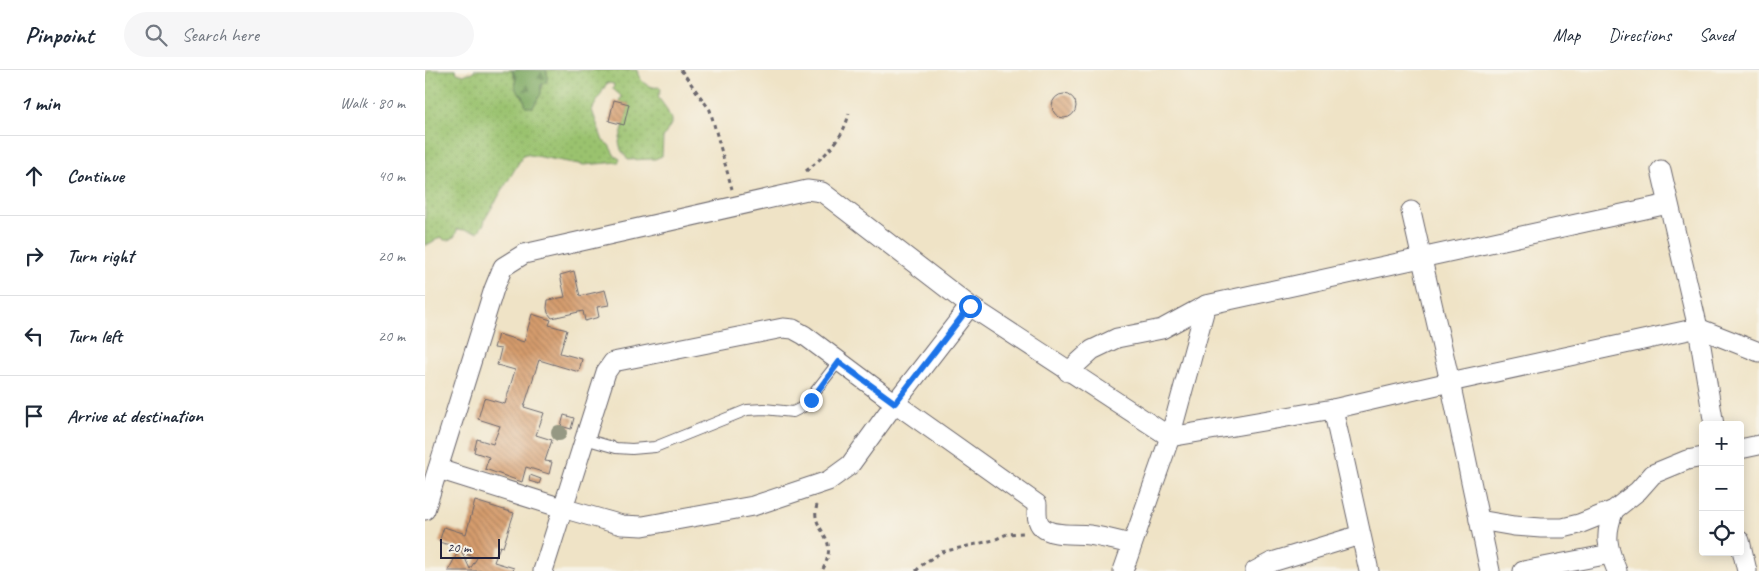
<!DOCTYPE html>
<meta charset="utf-8">
<style>
:root{--surface:#fff;--page:#f6f6f7;--text:#1f2937;--muted:#747a83;--line:#e0e1e3}
body{margin:0;font-family:Caveat,sans-serif;background:var(--page);color:var(--text)}
.controls{position:absolute;right:15px;bottom:15px;display:grid;overflow:hidden;border-radius:5px;box-shadow:0 2px 12px #0003}
.controls button{width:45px;height:45px;display:grid;place-items:center;padding:0;border:0;border-bottom:1px solid var(--line);background:var(--surface);color:var(--text);font:25px sans-serif}
.scale{position:absolute;left:15px;bottom:12px;width:60px;box-sizing:border-box;padding-left:5px;border:2px solid #22223b;border-top:0;font-size:14px;line-height:18px;white-space:nowrap;color:#22223b;-webkit-text-stroke:4px #f7f3e8;paint-order:stroke}
.stop{position:absolute;width:15px;height:15px;margin:-11px;border:4px solid #1a73e8;border-radius:50%;background:#fff}
.stop.end{background:#1a73e8;border-color:#fff;box-shadow:0 1px 5px #0008}
.list{margin:0;padding:0;list-style:none}
h2{display:flex;justify-content:space-between;align-items:center;height:65px;margin:0;padding:0 20px;font-size:21px}
h2 small{font-size:16px;font-weight:400;color:var(--muted)}
.list li{display:grid;grid-template-columns:32px 1fr auto;gap:15px;align-items:center;box-sizing:border-box;height:80px;padding:0 20px;border-top:1px solid var(--line)}
.list b{display:block;font-size:19px;white-space:nowrap}
.list em{font-size:16px;font-style:normal;color:var(--muted)}
.icon{flex:none;width:28px;height:28px;fill:none;stroke:currentColor;stroke-width:2;stroke-linecap:round;stroke-linejoin:round}
.map{position:relative;flex:none;width:1334px;height:501px;overflow:hidden}
header{display:flex;align-items:center;gap:30px;box-sizing:border-box;height:70px;padding:0 25px;background:var(--surface);border-bottom:1px solid var(--line)}
header strong{font-size:24px}
nav{display:flex;gap:28px;margin-inline-start:auto;font-size:18px}
.search{width:350px;height:45px;background:var(--page);display:flex;align-items:center;gap:12px;box-sizing:border-box;padding:0 18px;border-radius:28px;color:var(--muted);font-size:19px}
main{display:flex}
aside{flex:1;background:var(--surface)}
.map>svg:first-child{display:block}
.grass{fill:url(#grass-dots);stroke:#5e7254}
.forest{fill:url(#forest-firs);stroke:#4e654e}
.building{fill:url(#building-back-hatch);fill-rule:evenodd}
.lines{fill:none;stroke-linecap:round;stroke-linejoin:round}
.service-casing{stroke:#6a666c;stroke-width:12}
.minor-casing{stroke:#6a666c;stroke-width:21}
.path{stroke:#6a666c;stroke-width:3;stroke-dasharray:4 4;stroke-linecap:butt}
.service{stroke:#fff;stroke-width:10}
.minor{stroke:#fff;stroke-width:19}
.tree{fill:#959883}
.route{stroke:#1a73e8;stroke-width:6}
</style>
<header>
<strong>Pinpoint</strong>
<div class="search"><svg class="icon" aria-label="search" viewBox="0 0 24 24"><circle cx="10" cy="10" r="6"/><path d="M15 15l6 6"/></svg>Search here</div>
<nav><a>Map</a><a>Directions</a><a>Saved</a></nav>
</header>
<main>
<aside>
<h2>1 min<small>Walk · 80 m</small></h2>
<ul class="list">
<li><svg class="icon" aria-label="ahead" viewBox="0 0 24 24"><path d="M12 20V5M6 11l6-6 6 6"/></svg><div><b>Continue</b></div><em>40 m</em></li>
<li><svg class="icon" aria-label="right" viewBox="0 0 24 24"><path d="M7 20v-9h11M14 6l5 5-5 5"/></svg><div><b>Turn right</b></div><em>20 m</em></li>
<li><svg class="icon" aria-label="left" viewBox="0 0 24 24"><path d="M17 20v-9H6M10 6l-5 5 5 5"/></svg><div><b>Turn left</b></div><em>20 m</em></li>
<li><svg class="icon" aria-label="arrive" viewBox="0 0 24 24"><path d="M6 21V4h12l-3 4 3 4H6"/></svg><div><b>Arrive at destination</b></div></li>
</ul>
</aside>
<div class="map">
<svg width="1334" height="501" viewBox="0 0 1334 501">
<defs>
<pattern id="grass-dots" width="8" height="8" patternUnits="userSpaceOnUse" patternTransform="scale(1.25)"><rect width="8" height="8" fill="#9ac26e"/><path d="M2 2h.1M6 6h.1" fill="none" stroke="#84a660" stroke-width="1.8" stroke-linecap="round"/></pattern>
<pattern id="forest-firs" width="22" height="20" patternUnits="userSpaceOnUse" patternTransform="scale(1.25)"><rect width="22" height="20" fill="#7ba861"/><path d="M5 1l3.5 6h-7zM16 11l3.5 6h-7z" fill="#648851"/></pattern>
<pattern id="building-back-hatch" width="6" height="6" patternUnits="userSpaceOnUse" patternTransform="scale(1.25)"><rect width="6" height="6" fill="#d59c6d"/><path d="M-1 5l2 2M0 0l6 6M5-1l2 2" fill="none" stroke="#ac7f5b"/></pattern>
</defs>
<rect width="100%" height="100%" fill="#f7f3e8"/>
<filter id="ink" filterUnits="userSpaceOnUse"><feTurbulence type="fractalNoise" baseFrequency=".02" numOctaves="2"/><feDisplacementMap in="SourceGraphic" scale="10" xChannelSelector="R" yChannelSelector="G"/><feConvolveMatrix kernelMatrix="1 2 1 2 8 2 1 2 1" color-interpolation-filters="sRGB"/></filter>
<filter id="wash" filterUnits="userSpaceOnUse"><feTurbulence type="fractalNoise" baseFrequency=".0096" numOctaves="4" result="noise"/><feDisplacementMap in="SourceGraphic" scale="20" xChannelSelector="R" yChannelSelector="G"/><feGaussianBlur stdDeviation="1.12" result="paint"/><feColorMatrix in="noise" values="0 0 0 0 0 0 0 0 0 0 0 0 0 0 0 0 0 1.4 0 .05"/><feComposite in="paint" operator="in"/></filter>
<g filter="url(#wash)">
<rect width="100%" height="100%" fill="#efe3c6"/>
<path class="grass" d="M 2,0 L 31,0 L 32,3 L 39,5 L 43,3 L 47,3 L 49,0 L 87,0 C 87,3 89,5 90,8 C 92,18 87,19 98,26 L 99,31 L 108,37 C 115,27 118,13 121,0 L 212,0 C 214,12 224,19 235,17 L 236,20 L 233,27 L 241,38 L 246,49 L 246,54 L 238,68 L 237,86 L 230,89 L 203,90 L 196,80 L 194,72 L 204,34 L 194,32 L 196,26 L 188,19 L 189,14 L 182,13 L 167,40 L 178,71 L 184,75 L 190,86 L 195,89 L 194,92 L 159,95 L 99,84 L 60,149 L 59,154 L 53,162 L 32,159 C 31,167 27,171 19,170 L 16,167 L 0,176 L 0,22 Z"/>
<path class="forest" d="M 87,0 L 121,0 L 123,7 L 121,12 L 116,15 L 116,24 L 108,37 L 101,37 L 98,26 C 87,19 92,18 90,8 C 89,5 87,3 87,0 Z"/>
<g id="blocks">
<g class="building">
<circle cx="639" cy="36" r="12"/>
<polygon points="189,30 204,34 199,55 184,51"/>
<polygon points="149,201 155,226 180,220 184,235 172,237 174,247 160,251 158,241 127,248 123,243 122,238 123,230 140,227 135,205"/>
<polygon points="107,244 126,250 124,255 142,260 135,283 157,289 154,302 114,290 99,337 119,343 111,365 127,370 120,391 127,392 124,404 101,397 97,412 60,399 64,387 49,382 52,369 68,374 75,356 53,349 59,328 80,334 90,300 72,295 76,279 69,278 73,264 99,272"/>
<polygon points="139,345 149,348 146,359 136,356"/>
<polygon points="105,405 116,409 114,414 104,411"/>
<path d="M 50,431 L 89,443 L 78,477 L 75,476 L 69,492 L 89,498 L 88,501 L 23,501 L 35,478 L 14,472 L 19,457 L 41,464 ZM 35,478 L 41,480 L 40,484 L 52,488 L 45,499 Z"/>
</g>
</g>
</g>
<g filter="url(#ink)">
<use href="#blocks" fill-opacity="0" stroke="#6a666c" stroke-width="1"/>
<g class="lines">
<defs>
<polyline id="service" points="160,369 191,378 207,379 230,377 322,340 339,339 368,342 378,337 414,291"/>
<g id="minor">
<polyline points="1236,100 1273,258 1289,355"/>
<polyline points="986,141 1025,312 1065,501"/>
<polyline points="643,302 667,280 692,268 737,259 781,235 1243,134"/>
<polyline points="908,339 944,501"/>
<polyline points="1315,379 1334,375"/>
<polyline points="13,399 137,438 197,455 218,456 328,436 403,411 425,395 470,333 545,236"/>
<polyline points="0,440 69,219 78,197 99,184 382,120 397,122 545,236 745,367 908,339 1025,312 1273,258 1334,282"/>
<path d="M 1189,440 C 1179,465 1182,477 1192,501"/>
<polyline points="1054,450 1089,456 1116,458 1138,458 1154,454 1189,440 1213,421 1228,404 1262,390 1278,387"/>
<polyline points="1315,471 1322,501"/>
<path d="M 118,501 L 181,302 L 188,292 L 358,258 L 368,259 L 379,265 L 470,333 L 612,434 C 612,441 611,452 617,457 C 628,467 650,463 664,465 C 678,467 692,471 707,474"/>
<polyline points="698,501 745,367 781,235"/>
<polyline points="830,501 847,492 935,465"/>
<polyline points="1098,501 1185,484"/>
</g>
</defs>
<use href="#service" class="service-casing"/>
<use href="#minor" class="minor-casing"/>
<g class="path">
<polyline points="256,0 285,40 307,119"/>
<path d="M 381,101 C 401,85 419,68 424,43"/>
<path d="M 392,435 C 384,462 417,464 397,501"/>
<polyline points="491,501 499,493 517,482 569,470 582,464 599,463"/>
</g>
<use href="#service" class="service"/>
<use href="#minor" class="minor"/>
</g>
<circle class="tree" cx="134" cy="363" r="8"/>
</g>
<g class="lines" filter="url(#ink)">
<polyline class="route" points="386,330 414,292 470,333 545,236"/>
</g>
</svg>
<div class="controls">
<button>+</button>
<button>−</button>
<button><svg class="icon" aria-label="locate" viewBox="0 0 24 24"><circle cx="12" cy="12" r="6"/><path d="M12 2v4M12 18v4M2 12h4M18 12h4"/></svg></button>
</div>
<div class="scale">20 m</div>
<div class="stop" style="left:545px;top:236px"></div>
<div class="stop end" style="left:386px;top:330px"></div>
</div>
</main>
